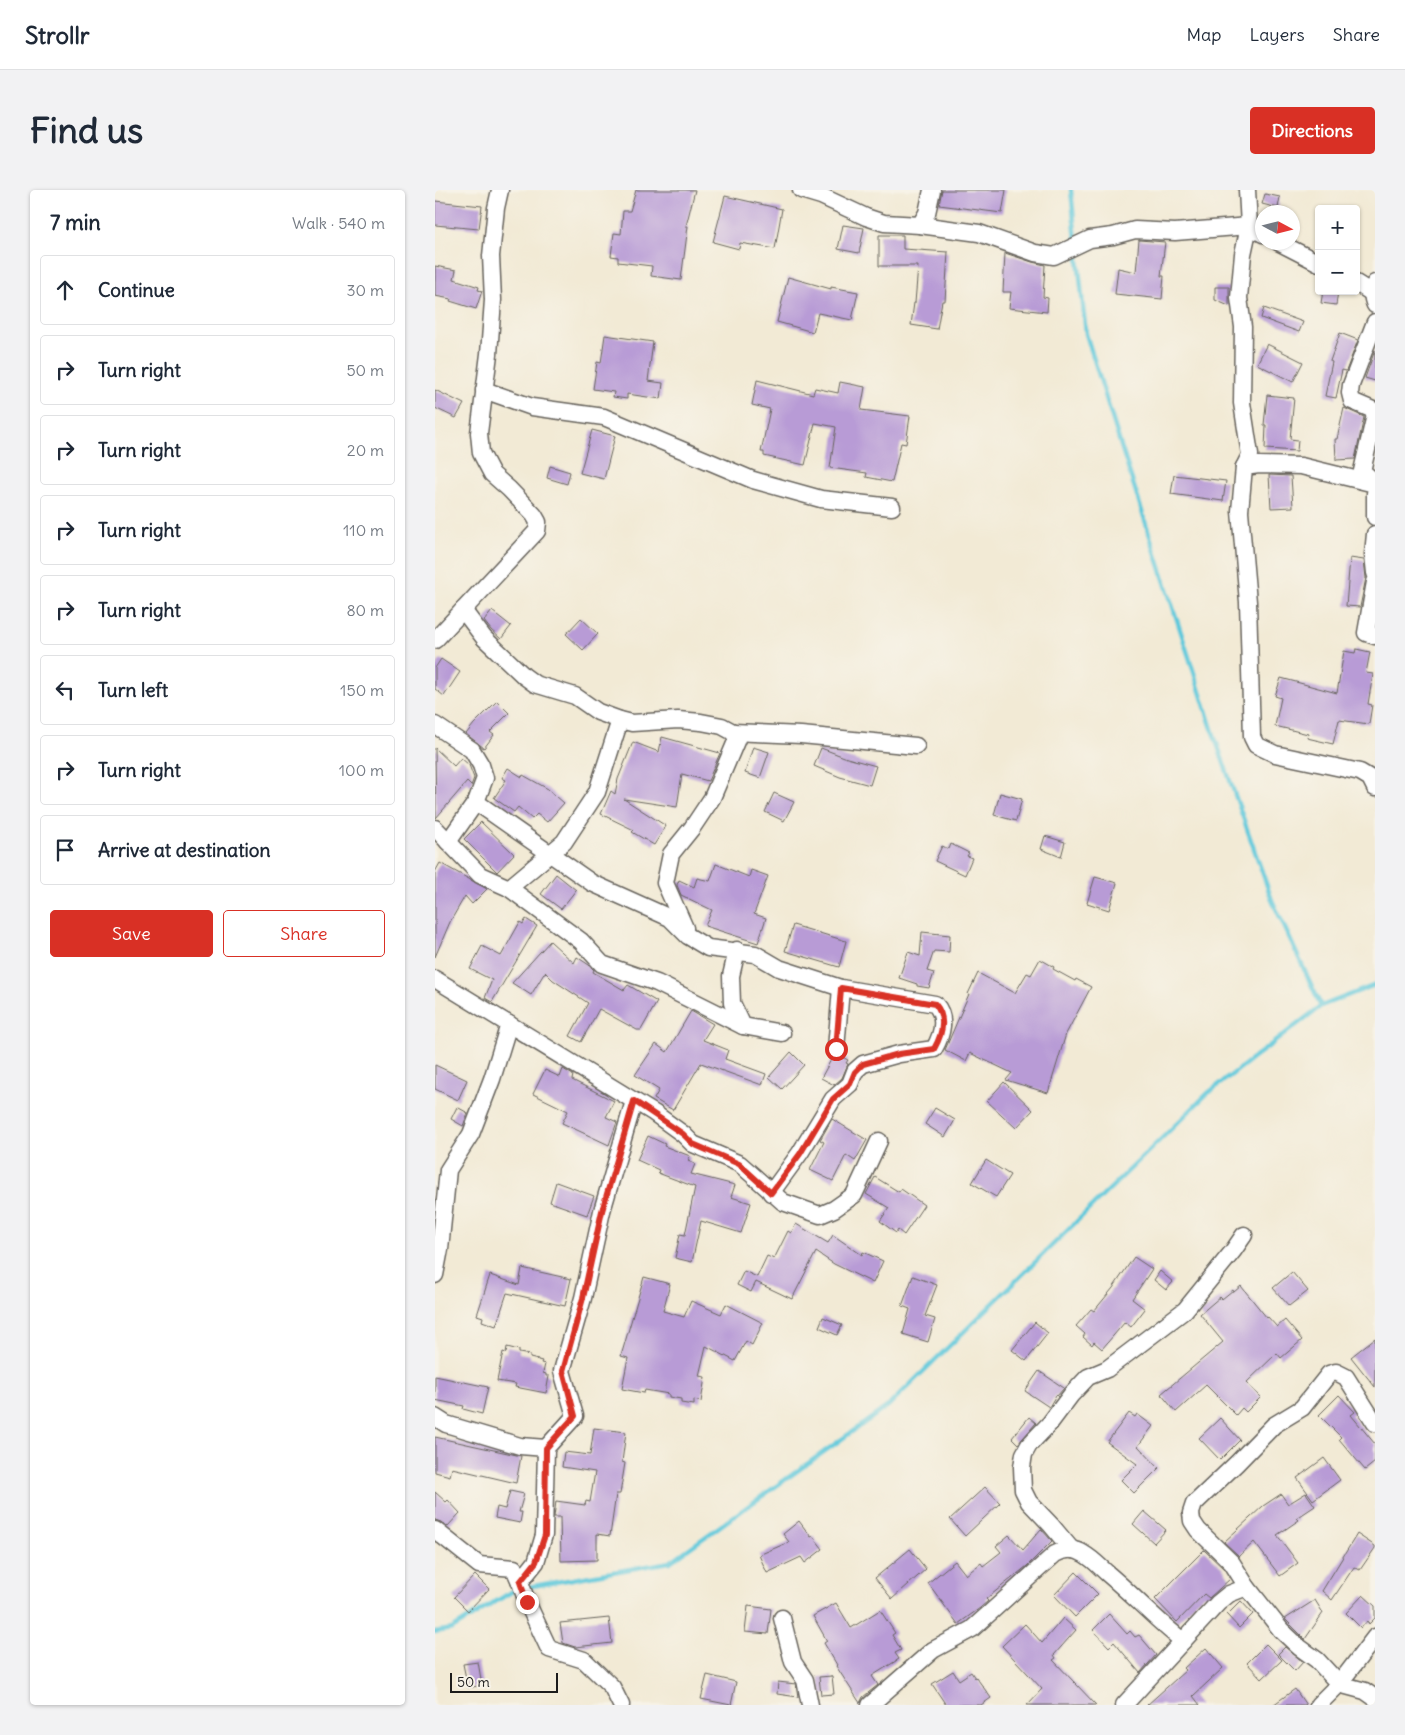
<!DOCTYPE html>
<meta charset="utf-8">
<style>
:root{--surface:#fff;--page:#f2f2f3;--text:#1f2937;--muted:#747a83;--line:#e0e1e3;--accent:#d93025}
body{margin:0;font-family:Delius,sans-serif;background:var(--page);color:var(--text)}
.controls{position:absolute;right:15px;top:15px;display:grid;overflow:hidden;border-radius:5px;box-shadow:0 1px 4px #0004}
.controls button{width:45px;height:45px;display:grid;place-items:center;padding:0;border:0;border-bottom:1px solid var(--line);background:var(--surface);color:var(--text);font:25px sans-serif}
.compass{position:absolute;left:820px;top:15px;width:45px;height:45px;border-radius:50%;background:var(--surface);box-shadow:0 1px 4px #0004;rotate:97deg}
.scale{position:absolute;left:15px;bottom:12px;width:108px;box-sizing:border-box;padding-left:5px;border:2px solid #1c1c1c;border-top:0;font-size:14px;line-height:18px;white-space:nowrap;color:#1c1c1c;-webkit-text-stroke:4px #f7f3e8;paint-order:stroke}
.stop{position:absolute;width:15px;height:15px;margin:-11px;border:4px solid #d93025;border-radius:50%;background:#fff}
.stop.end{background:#d93025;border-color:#fff;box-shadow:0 1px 5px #0008}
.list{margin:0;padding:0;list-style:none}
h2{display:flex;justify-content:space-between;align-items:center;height:65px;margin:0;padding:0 20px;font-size:21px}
h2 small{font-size:16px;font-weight:400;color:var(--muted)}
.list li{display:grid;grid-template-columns:32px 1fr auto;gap:15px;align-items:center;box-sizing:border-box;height:70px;margin:0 10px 10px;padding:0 10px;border:1px solid var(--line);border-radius:5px}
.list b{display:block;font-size:19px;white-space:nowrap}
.list em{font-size:16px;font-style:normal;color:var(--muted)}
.actions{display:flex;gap:10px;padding:15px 20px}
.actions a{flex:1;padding:11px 0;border:1px solid var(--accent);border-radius:5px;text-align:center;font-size:18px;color:var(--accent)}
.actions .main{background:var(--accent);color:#fff}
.icon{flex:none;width:28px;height:28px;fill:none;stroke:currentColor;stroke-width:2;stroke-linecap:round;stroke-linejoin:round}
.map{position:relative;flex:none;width:940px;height:1515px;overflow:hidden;border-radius:5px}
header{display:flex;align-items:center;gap:30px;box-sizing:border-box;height:70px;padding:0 25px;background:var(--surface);border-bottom:1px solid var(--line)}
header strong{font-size:24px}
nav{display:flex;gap:28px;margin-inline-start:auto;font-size:18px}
.intro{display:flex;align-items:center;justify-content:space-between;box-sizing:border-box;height:120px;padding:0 30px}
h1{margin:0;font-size:35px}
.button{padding:12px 22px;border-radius:5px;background:var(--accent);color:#fff;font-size:18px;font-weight:700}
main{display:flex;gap:30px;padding:0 30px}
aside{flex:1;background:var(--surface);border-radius:5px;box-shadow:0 1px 4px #0004}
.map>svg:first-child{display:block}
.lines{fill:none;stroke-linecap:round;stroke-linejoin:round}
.stream{stroke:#60c9db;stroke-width:4.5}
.building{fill:#b89bd6}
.minor-casing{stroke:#67645d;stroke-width:19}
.minor{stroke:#fff;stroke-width:16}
.route{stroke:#d93025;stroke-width:6}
</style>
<header>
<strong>Strollr</strong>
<nav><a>Map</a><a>Layers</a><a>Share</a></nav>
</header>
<div class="intro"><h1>Find us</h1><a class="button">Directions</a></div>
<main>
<aside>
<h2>7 min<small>Walk · 540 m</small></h2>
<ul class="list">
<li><svg class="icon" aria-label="ahead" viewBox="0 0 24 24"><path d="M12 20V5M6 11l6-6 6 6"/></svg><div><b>Continue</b></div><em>30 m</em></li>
<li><svg class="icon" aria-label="right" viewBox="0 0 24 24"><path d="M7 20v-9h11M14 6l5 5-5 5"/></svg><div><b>Turn right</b></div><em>50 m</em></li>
<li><svg class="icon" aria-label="right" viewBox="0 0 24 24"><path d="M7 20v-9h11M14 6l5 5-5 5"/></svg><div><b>Turn right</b></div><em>20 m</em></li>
<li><svg class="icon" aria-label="right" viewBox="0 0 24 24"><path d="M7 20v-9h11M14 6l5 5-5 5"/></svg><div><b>Turn right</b></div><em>110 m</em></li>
<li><svg class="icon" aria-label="right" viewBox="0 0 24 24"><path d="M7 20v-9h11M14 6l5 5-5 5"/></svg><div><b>Turn right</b></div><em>80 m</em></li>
<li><svg class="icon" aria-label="left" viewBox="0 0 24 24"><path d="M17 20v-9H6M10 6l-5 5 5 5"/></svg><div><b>Turn left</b></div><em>150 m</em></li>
<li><svg class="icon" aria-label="right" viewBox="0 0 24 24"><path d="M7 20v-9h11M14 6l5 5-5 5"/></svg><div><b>Turn right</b></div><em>100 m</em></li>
<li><svg class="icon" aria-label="arrive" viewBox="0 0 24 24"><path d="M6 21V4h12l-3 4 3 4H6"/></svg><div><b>Arrive at destination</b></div></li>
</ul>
<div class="actions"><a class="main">Save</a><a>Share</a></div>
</aside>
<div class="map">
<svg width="940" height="1515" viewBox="0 0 940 1515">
<rect width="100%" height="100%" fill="#f7f3e8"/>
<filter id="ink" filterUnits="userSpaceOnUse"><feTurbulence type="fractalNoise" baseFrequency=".02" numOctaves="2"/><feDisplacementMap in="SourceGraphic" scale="10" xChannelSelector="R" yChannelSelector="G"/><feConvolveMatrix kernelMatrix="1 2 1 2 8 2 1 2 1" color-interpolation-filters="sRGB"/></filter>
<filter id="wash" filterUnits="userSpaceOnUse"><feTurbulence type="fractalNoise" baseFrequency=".0096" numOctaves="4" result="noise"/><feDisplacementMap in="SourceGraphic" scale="20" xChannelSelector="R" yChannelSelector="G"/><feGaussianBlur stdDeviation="1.12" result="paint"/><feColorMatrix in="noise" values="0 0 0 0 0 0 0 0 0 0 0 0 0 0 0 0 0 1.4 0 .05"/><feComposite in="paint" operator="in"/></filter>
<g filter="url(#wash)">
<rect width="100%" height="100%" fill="#f2ead5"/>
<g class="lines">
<g class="stream">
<polyline points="636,0 641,51"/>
<polyline points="642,59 651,144 686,256 780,548 837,710 886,816"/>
<polyline points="0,1442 17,1439 81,1399 235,1372 453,1216 773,903 886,816 940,795"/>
</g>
</g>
<g id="blocks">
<g class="building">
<polygon points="201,0 260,0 251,36 253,36 246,90 216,86 217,76 183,72 183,67 176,66 179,43 186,44 188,21 195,21"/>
<polygon points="507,0 571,0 567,23 504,15"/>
<polygon points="830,4 845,7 843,18 827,14"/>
<polygon points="290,6 347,19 340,59 305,53 304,59 278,52"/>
<polygon points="0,11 47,16 44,39 0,35"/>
<polygon points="408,35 429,38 424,63 403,59"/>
<polygon points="444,45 468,45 468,59 513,62 510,111 507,111 502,139 476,135 479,113 480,113 483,76 444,76"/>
<polygon points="704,50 730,52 726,86 729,86 727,109 680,104 683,78 701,82"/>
<polygon points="570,63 597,72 610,75 608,107 613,108 612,122 574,118 576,102 568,102"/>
<polygon points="0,76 21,80 19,89 44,97 43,100 47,101 41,119 15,111 16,109 0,106"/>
<polygon points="353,87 396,99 396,97 423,102 417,130 383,123 378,142 342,132"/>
<polygon points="780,97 794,97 794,116 780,110"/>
<polygon points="888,101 903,101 901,115 886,113"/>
<polygon points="829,118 868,132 864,142 826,128"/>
<polygon points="905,143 923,150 911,181 907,180 901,208 890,206 897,172 895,171"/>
<polygon points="170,145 218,152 213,191 228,193 226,209 192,204 192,209 178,207 179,202 158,199 162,172 166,173"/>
<polygon points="832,154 868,172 858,192 822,174"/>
<polygon points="940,160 940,191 930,188"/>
<polygon points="322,190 378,204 380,198 403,203 405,192 430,197 426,220 475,226 471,254 466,253 457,292 431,287 432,283 395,278 401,237 380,233 370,275 329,266 329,262 326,262 335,219 317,215"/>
<polygon points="0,200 29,214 21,228 0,218"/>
<polygon points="832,205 859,208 855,249 863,250 862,261 830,259 831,235 829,235"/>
<polygon points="909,218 929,227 920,269 901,270 900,249 902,249"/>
<polygon points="157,240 180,246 169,289 145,283"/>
<polygon points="115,276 135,282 132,294 112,288"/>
<polygon points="739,285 791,291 788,311 736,304"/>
<polygon points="834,285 856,286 858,317 836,318"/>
<polygon points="915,368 929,370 931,388 925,417 911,416"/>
<polygon points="57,421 76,436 66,449 56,440 49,431"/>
<polygon points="146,428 163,444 148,460 131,444"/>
<polygon points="921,459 935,462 931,483 938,484 933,514 937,515 934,534 904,530 898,554 872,548 873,544 840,536 846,508 840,506 846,488 902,503 909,461 920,463"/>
<polygon points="6,469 25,482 9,506 0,499 0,478"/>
<polygon points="62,511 74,523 55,542 59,545 49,558 31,544 39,534"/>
<polygon points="227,547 285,563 273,591 247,584 242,617 189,609 231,636 219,655 197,642 199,640 166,624 176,601 180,604 183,589 198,552 224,562"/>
<polygon points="318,557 334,562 325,588 310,583"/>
<polygon points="0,558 19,576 26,568 34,575 39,588 36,596 32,592 1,628"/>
<polygon points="386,558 412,568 441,576 435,595 405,587 379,576"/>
<polygon points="73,578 87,587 88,585 113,599 129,613 112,632 102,624 97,629 83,617 79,622 59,608 71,590 67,588"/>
<polygon points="339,603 359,612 349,631 330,622"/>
<polygon points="565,603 587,609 581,631 559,625"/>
<polygon points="46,632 79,664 62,682 29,649"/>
<polygon points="610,646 630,652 626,667 606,659"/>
<polygon points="516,654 534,663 532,666 537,668 530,685 500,671 507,656 514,659"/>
<polygon points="5,673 52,699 37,714 30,706 15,732 0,767 0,682"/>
<polygon points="281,674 314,687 316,680 333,686 319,724 331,728 323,753 270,736 277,720 246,705 242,695 244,690 259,697 262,688 275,691"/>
<polygon points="121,684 141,700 126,719 106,704"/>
<polygon points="660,687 682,693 674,720 652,713"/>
<polygon points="91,729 102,736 57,812 50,808 57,790 35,779 47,756 66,766 85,732 88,734"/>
<polygon points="358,735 411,751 404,777 350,761"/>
<polygon points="487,742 515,745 514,762 499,761 492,781 499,783 494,798 482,796 482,794 464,788 473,762 485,766"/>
<polygon points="115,751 139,773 142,767 154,775 159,780 158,782 189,800 193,795 222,812 206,840 202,840 164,819 146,852 135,846 153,813 118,790 110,782 96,805 77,793"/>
<polygon points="605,769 619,777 618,779 640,791 641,789 656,797 631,844 613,903 571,890 577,883 535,863 531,871 510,860 534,804 533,804 543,783 580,803 592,783 596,785"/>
<polygon points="256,821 278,834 268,850 293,860 290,869 331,884 327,895 266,873 238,920 219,909 224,900 200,885 221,854 232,862"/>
<polygon points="356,862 369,875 347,899 334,887"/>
<polygon points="407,867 413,870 411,873 413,874 407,888 399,895 386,888 397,868 401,869"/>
<polygon points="0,875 32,890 23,910 0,899"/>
<polygon points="128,879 138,885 137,890 179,911 171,927 182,932 174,955 127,933 133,921 98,904 110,880 125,887"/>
<polygon points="569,892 598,920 581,938 552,911"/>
<polygon points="22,917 33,923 28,936 16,929"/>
<polygon points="500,918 520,930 510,947 490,934"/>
<polygon points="397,929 432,950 420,971 411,965 398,991 375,980 389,952 385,950"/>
<polygon points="213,946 230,954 229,956 255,966 253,971 260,974 256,984 300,995 296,1007 316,1013 306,1043 266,1031 257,1072 240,1068 245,1044 250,1045 260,997 223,983 224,980 202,970"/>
<polygon points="551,970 575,985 561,1007 537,993"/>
<polygon points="440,987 464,1002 466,999 489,1015 469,1045 463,1040 461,1043 445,1031 454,1018 431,1004"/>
<polygon points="121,992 159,1006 152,1025 115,1012"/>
<polygon points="361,1034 393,1053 398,1045 427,1065 428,1062 448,1071 438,1093 399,1074 381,1062 357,1109 321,1092 316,1102 302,1095 309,1081 322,1087 332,1066 339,1069 353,1041 356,1043"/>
<polygon points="699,1067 717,1079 697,1109 710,1119 696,1137 690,1132 667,1159 659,1152 657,1155 648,1147 650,1144 641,1136 656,1119 659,1121 678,1098"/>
<polygon points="87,1078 136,1089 130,1116 72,1103 61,1136 47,1131 48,1127 42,1125 55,1085 84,1095"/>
<polygon points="725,1081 738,1092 731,1100 719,1090"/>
<polygon points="857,1082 873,1101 854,1116 838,1098"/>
<polygon points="478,1086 502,1095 490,1126 500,1129 493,1152 468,1144 475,1119 467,1116"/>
<polygon points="209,1087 235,1094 228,1121 249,1127 256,1111 286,1124 291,1114 328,1133 317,1155 311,1151 300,1171 271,1156 264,1186 270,1187 266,1212 259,1210 259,1215 246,1213 246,1209 234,1207 234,1204 210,1200 209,1203 187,1199 193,1168 186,1166"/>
<polygon points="806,1096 832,1128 833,1127 842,1137 850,1130 867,1150 846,1168 842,1163 811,1193 826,1207 811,1222 807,1218 801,1225 771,1195 741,1222 726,1204 788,1152 765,1124 785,1107 787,1109 798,1100 799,1102"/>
<polygon points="388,1127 407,1135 402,1145 384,1137"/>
<polygon points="600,1132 613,1143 591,1171 577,1160"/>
<polygon points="940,1148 940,1197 916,1167"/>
<polygon points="72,1157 84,1160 84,1163 95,1165 95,1168 107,1171 106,1173 110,1174 108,1183 111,1184 111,1186 114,1186 111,1203 80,1197 81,1194 62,1191 68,1162 71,1163"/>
<polygon points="604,1181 629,1198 622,1206 621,1205 614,1217 590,1201"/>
<polygon points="0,1186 53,1197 47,1224 28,1219 29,1216 0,1210"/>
<polygon points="904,1205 920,1222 916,1225 940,1254 940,1272 930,1280 904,1249 906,1247 884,1225"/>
<polygon points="694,1223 700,1227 702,1224 718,1236 703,1256 724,1278 699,1303 686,1290 702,1274 672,1252"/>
<polygon points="594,1227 601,1233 583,1254 577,1248"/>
<polygon points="785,1228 805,1250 785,1270 764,1248"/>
<polygon points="159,1238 191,1242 187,1272 190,1273 185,1304 181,1304 175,1346 162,1344 162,1370 126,1371 125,1327 119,1327 121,1311 150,1315 151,1311 155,1312 160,1282 127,1277 129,1262 155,1265"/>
<polygon points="0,1247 86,1266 81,1293 17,1278 15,1286 0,1282"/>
<polygon points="889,1268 905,1290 878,1310 862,1288"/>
<polygon points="550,1297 565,1313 530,1346 515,1329"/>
<polygon points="75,1301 89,1304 84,1322 87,1322 85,1333 60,1328 62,1317 70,1319"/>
<polygon points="0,1302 11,1312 13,1310 25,1323 12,1337 6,1332 0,1330"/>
<polygon points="871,1303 880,1316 862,1328 864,1330 842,1345 863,1373 845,1386 819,1352 804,1366 789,1352 828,1316 846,1304 853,1314"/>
<polygon points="709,1321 731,1340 719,1353 698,1334"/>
<polygon points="364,1331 376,1347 378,1346 388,1359 370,1373 366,1367 332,1383 324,1365 354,1352 348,1344"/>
<polygon points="606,1339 617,1351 592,1376 551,1409 553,1411 545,1418 523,1434 493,1393 520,1371 531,1385 546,1373 548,1376 566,1362 561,1356 574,1345 588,1360"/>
<polygon points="922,1344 940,1356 940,1358 925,1380 919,1377 897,1410 887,1401"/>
<polygon points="475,1359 491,1379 457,1409 440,1388"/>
<polygon points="769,1360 789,1379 795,1389 774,1408 769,1404 742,1432 720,1409"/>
<polygon points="641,1382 663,1404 640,1427 619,1405"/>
<polygon points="40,1385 54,1399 33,1421 19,1407"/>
<polygon points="928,1405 940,1416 940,1428 934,1434 932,1431 926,1438 911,1423"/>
<polygon points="880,1410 888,1423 870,1449 850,1429"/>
<polygon points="806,1411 818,1424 804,1438 792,1425"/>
<polygon points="401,1413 416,1438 445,1420 460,1443 457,1445 466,1460 460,1463 464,1469 437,1486 443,1495 428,1507 425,1513 401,1476 402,1475 389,1453 392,1451 378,1426"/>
<polygon points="313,1416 336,1419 333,1444 310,1442"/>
<polygon points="674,1424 692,1444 695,1441 700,1447 704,1445 721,1465 705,1483 679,1452 674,1457 658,1440"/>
<polygon points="174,1428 177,1453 140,1457 128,1453 125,1433"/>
<polygon points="628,1428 641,1440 619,1465 621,1468 618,1470 661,1515 592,1515 607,1499 567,1456 590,1434 607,1453"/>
<polygon points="831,1454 847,1470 827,1489 812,1473"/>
<polygon points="850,1457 868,1472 860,1481 843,1464"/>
<polygon points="771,1458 788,1478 758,1506 765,1515 712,1515 751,1480 749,1478"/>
<polygon points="43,1472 47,1495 33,1498 28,1474"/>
<polygon points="518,1481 524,1490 536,1482 540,1488 541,1487 556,1508 546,1515 511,1515 497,1494"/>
<polygon points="272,1485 301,1492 296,1515 266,1509"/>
<polygon points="397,1486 399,1504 386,1505 384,1487"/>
<polygon points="343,1492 361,1494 363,1507 342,1504"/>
<polygon points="860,1499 871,1515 838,1515"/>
</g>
</g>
</g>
<g filter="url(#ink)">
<use href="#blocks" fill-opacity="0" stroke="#67645d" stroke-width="1"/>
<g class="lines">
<defs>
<g id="minor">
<polyline points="366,0 386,6 431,27 449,33 485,35 544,43 600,63 619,66 655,49 678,46 700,40 740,42 814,36 828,44"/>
<polyline points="812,0 814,36 808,64 804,108 808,137 807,213 815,265 809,277 824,275 866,276 940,294"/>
<polyline points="485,35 492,23 497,0"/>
<polyline points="843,52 884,73"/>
<polyline points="921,93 937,103"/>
<path d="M 940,93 C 936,100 937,108 940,115"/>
<polyline points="940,132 916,195 915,203 917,211 938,220 940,225"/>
<polyline points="49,200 97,217 169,227 318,290 386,309 457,317"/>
<polyline points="940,225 927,281 940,292"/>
<polyline points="809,277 805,321 813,412 817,547 821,555 840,564 925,582 935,588 940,598"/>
<polyline points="940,303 940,327"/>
<polyline points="940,344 938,364 940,383"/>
<polyline points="940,392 931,443 940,446"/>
<polyline points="28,420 49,448 89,486 100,494 140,506 163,522 185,530 197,533 243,530 266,532 287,536 298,542 302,549 277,608 257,638 236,664 230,693 250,738"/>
<polyline points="0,450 102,341 103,332 99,325 74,299 57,284 46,263 44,243 54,164 58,110 56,66 61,18 65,0"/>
<polyline points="0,535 37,560 46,575 50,588 41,612 13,652"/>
<polyline points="298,542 366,545 481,556"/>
<path d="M 41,612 L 157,693 L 235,728 L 253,746 L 273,758 L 320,764 L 344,778 L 406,798 L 500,814 C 512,827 507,845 499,859 L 464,864 L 428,874 L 420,881 L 415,894 L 398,909 L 365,963 L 336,1003"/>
<polyline points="0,638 45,685 74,698 146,751 167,774 222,793 308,836"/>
<polyline points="74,698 129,652 162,602 185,530"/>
<polyline points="302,760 296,786 297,813 308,836 347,843"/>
<polyline points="0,789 219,923 248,944 258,954 305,974 348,1012 385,1025 399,1019 419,1005 444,951"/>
<polyline points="401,859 406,798"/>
<polyline points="0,1085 5,1059 13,980 36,944 57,889 74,834"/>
<polyline points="0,1227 11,1234 85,1256 111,1258"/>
<polyline points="940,1233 911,1187 901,1182 894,1184 867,1218 839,1235 802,1273 759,1314 756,1323 757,1331 763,1340 797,1373 812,1397 846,1440 864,1457 882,1470 904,1494 930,1501 940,1508"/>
<polyline points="0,1340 44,1375 79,1378 85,1392 101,1372 109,1345 111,1258 140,1226 127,1181 148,1108 167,1021 199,911"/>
<polyline points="637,1360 616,1335 594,1312 588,1300 587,1277 589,1264 594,1255 615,1233 636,1205 653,1187 672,1179 750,1120 798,1061 809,1045"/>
<polyline points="85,1392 92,1412 114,1459 149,1470 177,1497 186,1515"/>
<polyline points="347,1428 358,1472 370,1490 375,1515"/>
<path d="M 435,1515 L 498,1460 L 537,1439 L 620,1364 C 629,1359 640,1358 649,1364 C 658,1369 665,1377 673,1384 C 699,1406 721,1430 748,1451"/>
<polyline points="689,1515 783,1413 794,1404 812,1397"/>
<polyline points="883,1515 904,1494 940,1447"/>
</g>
</defs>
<use href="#minor" class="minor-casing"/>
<use href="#minor" class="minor"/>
</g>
</g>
<g class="lines" filter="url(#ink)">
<path class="route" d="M 92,1412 L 85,1392 L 101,1372 L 110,1345 L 111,1258 L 140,1226 L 128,1181 L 148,1108 L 167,1021 L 199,911 L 248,944 L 258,954 L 304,974 L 336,1003 L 365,964 L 398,909 L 415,894 L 420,882 L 428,874 L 464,864 L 499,859 C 507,845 512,828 500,814 L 406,798 L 401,859"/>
</g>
</svg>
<div class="controls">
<button>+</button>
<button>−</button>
</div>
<svg class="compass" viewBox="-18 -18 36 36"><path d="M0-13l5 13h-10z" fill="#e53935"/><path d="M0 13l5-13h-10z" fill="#747a83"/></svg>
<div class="scale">50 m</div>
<div class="stop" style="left:401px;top:859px"></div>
<div class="stop end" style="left:92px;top:1412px"></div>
</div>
</main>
